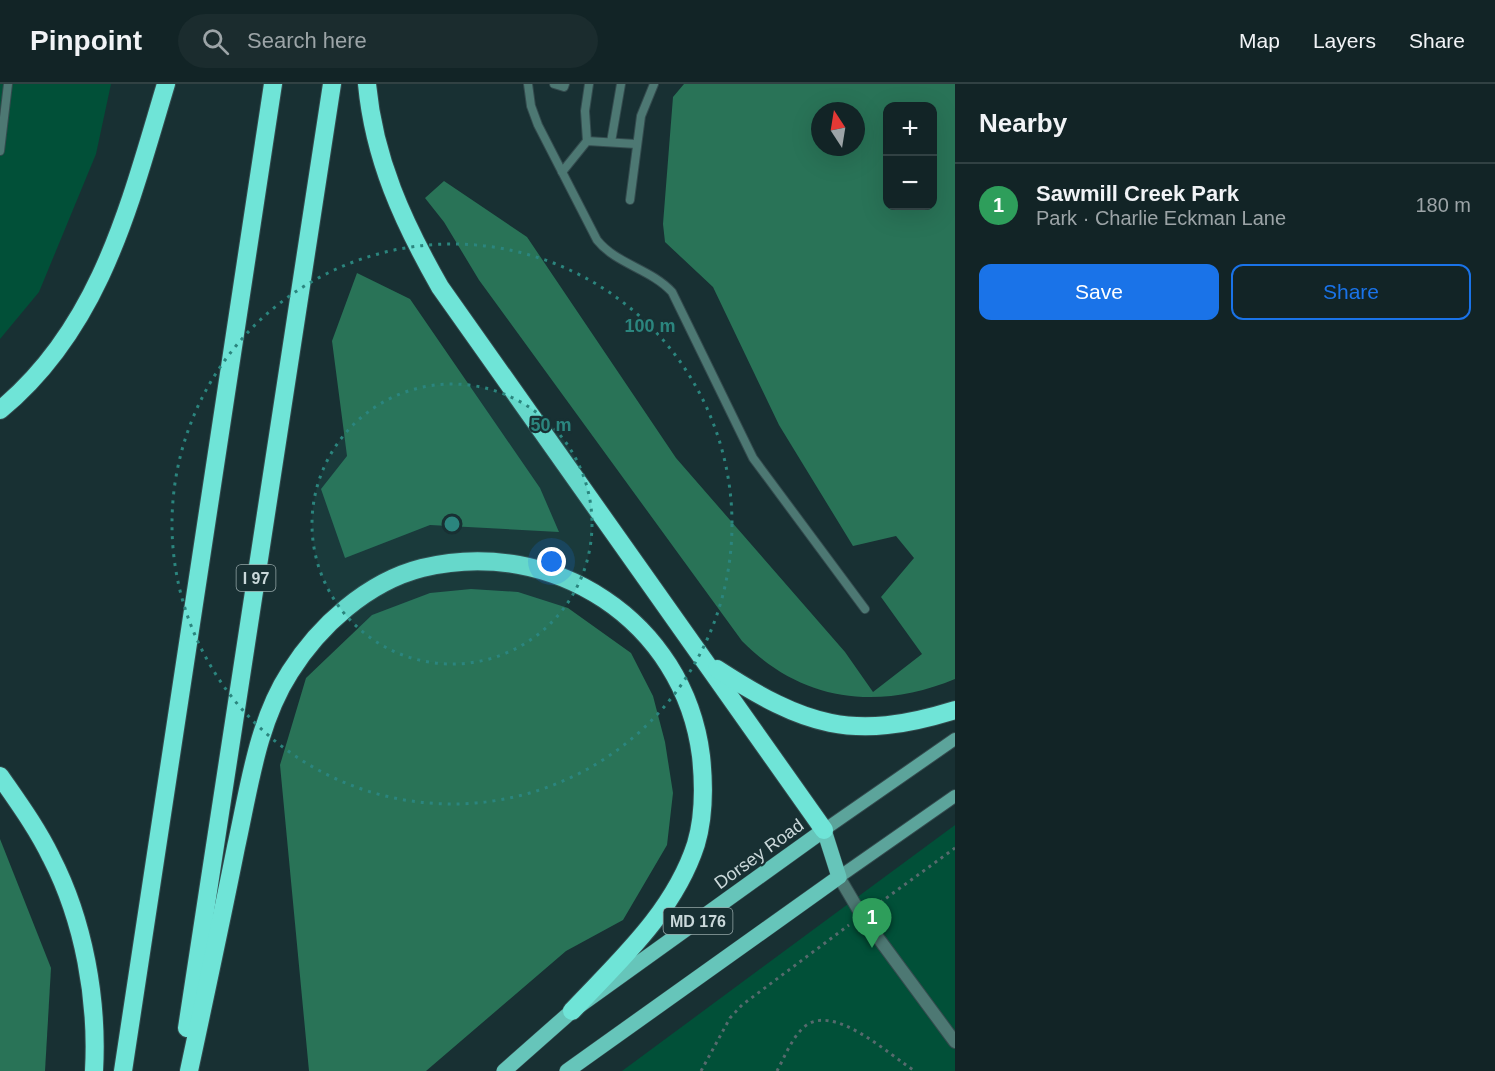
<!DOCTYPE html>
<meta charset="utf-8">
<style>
:root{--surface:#122426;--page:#1b2c2e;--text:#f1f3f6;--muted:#9ca4a7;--line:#314143;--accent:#1a73e8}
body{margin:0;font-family:Arial,sans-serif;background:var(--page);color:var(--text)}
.controls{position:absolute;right:18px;top:18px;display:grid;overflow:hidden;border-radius:12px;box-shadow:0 6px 24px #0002}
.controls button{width:54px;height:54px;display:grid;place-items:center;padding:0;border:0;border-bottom:2px solid var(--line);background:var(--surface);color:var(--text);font:30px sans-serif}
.compass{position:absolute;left:811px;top:18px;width:54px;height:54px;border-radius:50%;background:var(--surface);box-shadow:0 6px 24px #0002;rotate:348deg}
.you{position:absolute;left:552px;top:478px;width:21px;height:21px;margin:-15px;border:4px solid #fff;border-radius:50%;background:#1a73e8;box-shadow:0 0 0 9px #1a73e833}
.badge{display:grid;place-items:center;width:39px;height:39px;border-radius:50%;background:var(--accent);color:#fff;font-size:20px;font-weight:700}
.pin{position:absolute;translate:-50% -50px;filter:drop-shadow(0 2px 3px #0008)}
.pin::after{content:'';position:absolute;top:32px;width:21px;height:18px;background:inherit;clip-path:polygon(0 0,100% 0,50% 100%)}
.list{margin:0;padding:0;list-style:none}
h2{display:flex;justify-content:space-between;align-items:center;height:78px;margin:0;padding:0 24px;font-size:26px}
h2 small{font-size:20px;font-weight:400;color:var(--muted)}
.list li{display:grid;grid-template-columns:39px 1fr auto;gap:18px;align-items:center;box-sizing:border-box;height:84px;padding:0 24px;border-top:2px solid var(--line)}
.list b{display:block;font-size:22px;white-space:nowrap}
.list p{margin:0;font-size:20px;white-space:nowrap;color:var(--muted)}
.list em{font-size:20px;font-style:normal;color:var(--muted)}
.actions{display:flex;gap:12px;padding:18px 24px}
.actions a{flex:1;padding:14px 0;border:2px solid var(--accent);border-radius:12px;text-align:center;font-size:21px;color:var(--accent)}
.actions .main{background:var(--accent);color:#fff}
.icon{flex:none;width:33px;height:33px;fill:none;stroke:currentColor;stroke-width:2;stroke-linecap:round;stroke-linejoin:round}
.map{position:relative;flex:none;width:955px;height:987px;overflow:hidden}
header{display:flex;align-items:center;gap:36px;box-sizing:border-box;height:84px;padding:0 30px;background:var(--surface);border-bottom:2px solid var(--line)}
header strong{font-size:28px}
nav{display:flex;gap:33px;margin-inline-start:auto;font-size:21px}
.search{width:420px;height:54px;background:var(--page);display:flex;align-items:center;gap:15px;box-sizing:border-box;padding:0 21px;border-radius:33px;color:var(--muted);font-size:22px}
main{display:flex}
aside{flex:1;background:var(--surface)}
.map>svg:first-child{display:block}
.green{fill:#015038}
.forest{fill:#297357;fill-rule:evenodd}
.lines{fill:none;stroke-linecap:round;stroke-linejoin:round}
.service-casing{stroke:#344b4e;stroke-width:10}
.minor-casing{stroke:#344b4e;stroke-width:14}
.secondary-casing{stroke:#344b4e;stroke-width:14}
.primary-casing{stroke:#344b4e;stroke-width:16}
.motorway-casing{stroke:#344b4e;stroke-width:20}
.path{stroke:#566a6d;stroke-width:3;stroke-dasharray:3 4.5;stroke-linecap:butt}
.service{stroke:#4d7873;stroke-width:8}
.minor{stroke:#4d7873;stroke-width:12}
.secondary{stroke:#5ca49b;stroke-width:12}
.primary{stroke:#66c5ba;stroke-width:15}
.motorway{stroke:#6fe4d7;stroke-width:18}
.ring{fill:none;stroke:#2b857e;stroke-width:3;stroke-dasharray:3 6}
.labels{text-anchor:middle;stroke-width:4.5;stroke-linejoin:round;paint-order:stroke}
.shield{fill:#183033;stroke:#95a6a8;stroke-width:1.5}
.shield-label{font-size:16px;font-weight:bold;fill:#cad8da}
.street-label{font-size:18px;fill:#cad8da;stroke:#183033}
.centre{fill:#2b857e;stroke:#183033;stroke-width:3}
.ring-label{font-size:18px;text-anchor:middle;font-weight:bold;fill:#2b857e;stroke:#183033;stroke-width:4.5;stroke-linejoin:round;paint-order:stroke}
</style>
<header>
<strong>Pinpoint</strong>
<div class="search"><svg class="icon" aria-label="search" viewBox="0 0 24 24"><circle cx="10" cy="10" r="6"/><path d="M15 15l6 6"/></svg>Search here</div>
<nav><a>Map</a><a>Layers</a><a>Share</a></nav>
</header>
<main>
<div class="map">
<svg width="955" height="987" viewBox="0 0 955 987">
<rect width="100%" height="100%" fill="#183033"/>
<g class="green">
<polygon points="0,0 111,0 96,70 39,208 0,255"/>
<polygon points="955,741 955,987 622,987"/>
</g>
<g class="forest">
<path d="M 684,0 L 955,0 L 955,595 C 878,627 802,618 742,557 L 479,196 L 444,138 L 425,114 L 444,97 L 527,153 L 676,374 L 845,568 L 873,608 L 922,570 L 881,513 L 914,474 L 896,452 L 853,462 L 779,341 L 713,203 L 665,158 L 663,140 L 673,13 ZM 932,22 L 932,122 L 888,122 L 888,22 ZM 820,27 L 856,27 L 856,63 L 820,63 Z"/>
<polygon points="357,189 410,215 540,404 559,448 430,441 345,474 321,405 347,372 332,257"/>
<polygon points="471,505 518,508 568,524 631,569 653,612 665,658 673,709 667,761 623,836 566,867 426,987 309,987 280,681 306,594 372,531 430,509"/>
<polygon points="0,755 51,884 45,987 0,987"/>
</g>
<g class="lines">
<defs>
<g id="service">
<path d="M 528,0 L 531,22 L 538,41 L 597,156 C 616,180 651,185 672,208 L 753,374 L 865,525"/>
<polyline points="554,0 564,3 565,0"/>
<polyline points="587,57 585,27 589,0"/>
<polyline points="611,58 621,0"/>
<polyline points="0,67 8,0"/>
<polyline points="562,88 587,57 636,60"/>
<polyline points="630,116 641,32 654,0"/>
</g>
<polyline id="minor" points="839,793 862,832 955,958"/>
<g id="secondary">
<polyline points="824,746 955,655"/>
<polyline points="839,793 955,712"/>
</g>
<polyline id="primary" points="504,987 572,927 824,746 839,793 567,987"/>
<g id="motorway">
<path d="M 367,0 C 374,75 403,138 440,203 L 824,746"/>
<path d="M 0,326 C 101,243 130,119 166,0"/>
<path d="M 717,585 C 805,642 852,658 955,626"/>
<path d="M 0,692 C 18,718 37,744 51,773 C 84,837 98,916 94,987"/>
<polyline points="187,944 332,0"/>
<polyline points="123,987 273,0"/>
<path d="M 189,987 C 205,912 221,838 236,763 C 249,705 257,639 290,588 C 319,542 367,498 422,484 C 553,452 684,537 701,672 C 704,700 704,733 696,760 C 674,828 619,877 572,927"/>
</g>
</defs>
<use href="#service" class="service-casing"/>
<use href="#minor" class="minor-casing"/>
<use href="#secondary" class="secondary-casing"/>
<use href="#primary" class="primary-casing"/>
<use href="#motorway" class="motorway-casing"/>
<g class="path">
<polyline points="874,823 955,764"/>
<polyline points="701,987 730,934 742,921 849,841"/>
<path d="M 777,987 C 784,974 792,954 803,944 C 832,916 890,972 915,987"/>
</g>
<use href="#service" class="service"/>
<use href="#minor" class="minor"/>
<use href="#secondary" class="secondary"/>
<use href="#primary" class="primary"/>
<use href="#motorway" class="motorway"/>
</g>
<circle cx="452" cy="440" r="140" fill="#2b857e" fill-opacity=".12"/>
<g class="ring">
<circle cx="452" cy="440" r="140"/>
<circle cx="452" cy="440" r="280"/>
</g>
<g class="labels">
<g class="shield">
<rect x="236.5" y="481" width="39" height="26" rx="4.5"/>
<rect x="663.5" y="824" width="69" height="26" rx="4.5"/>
</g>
<g class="shield-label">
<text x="256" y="500">I 97</text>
<text x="698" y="843">MD 176</text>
</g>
<g class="street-label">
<text transform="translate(759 770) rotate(-36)" y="6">Dorsey Road</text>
</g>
</g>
<circle cx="452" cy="440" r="9" class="centre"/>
<g class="ring-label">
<text x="650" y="248">100 m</text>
<text x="551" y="347">50 m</text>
</g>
</svg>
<div class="controls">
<button>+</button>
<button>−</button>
</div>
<svg class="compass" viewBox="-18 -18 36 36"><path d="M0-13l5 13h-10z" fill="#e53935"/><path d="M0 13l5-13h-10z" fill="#9ca4a7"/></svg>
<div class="you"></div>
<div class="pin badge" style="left:872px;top:864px;background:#2e9e5b">1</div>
</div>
<aside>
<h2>Nearby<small></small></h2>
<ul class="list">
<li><span class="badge" style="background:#2e9e5b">1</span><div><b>Sawmill Creek Park</b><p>Park · Charlie Eckman Lane</p></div><em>180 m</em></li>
</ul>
<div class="actions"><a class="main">Save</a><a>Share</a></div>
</aside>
</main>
